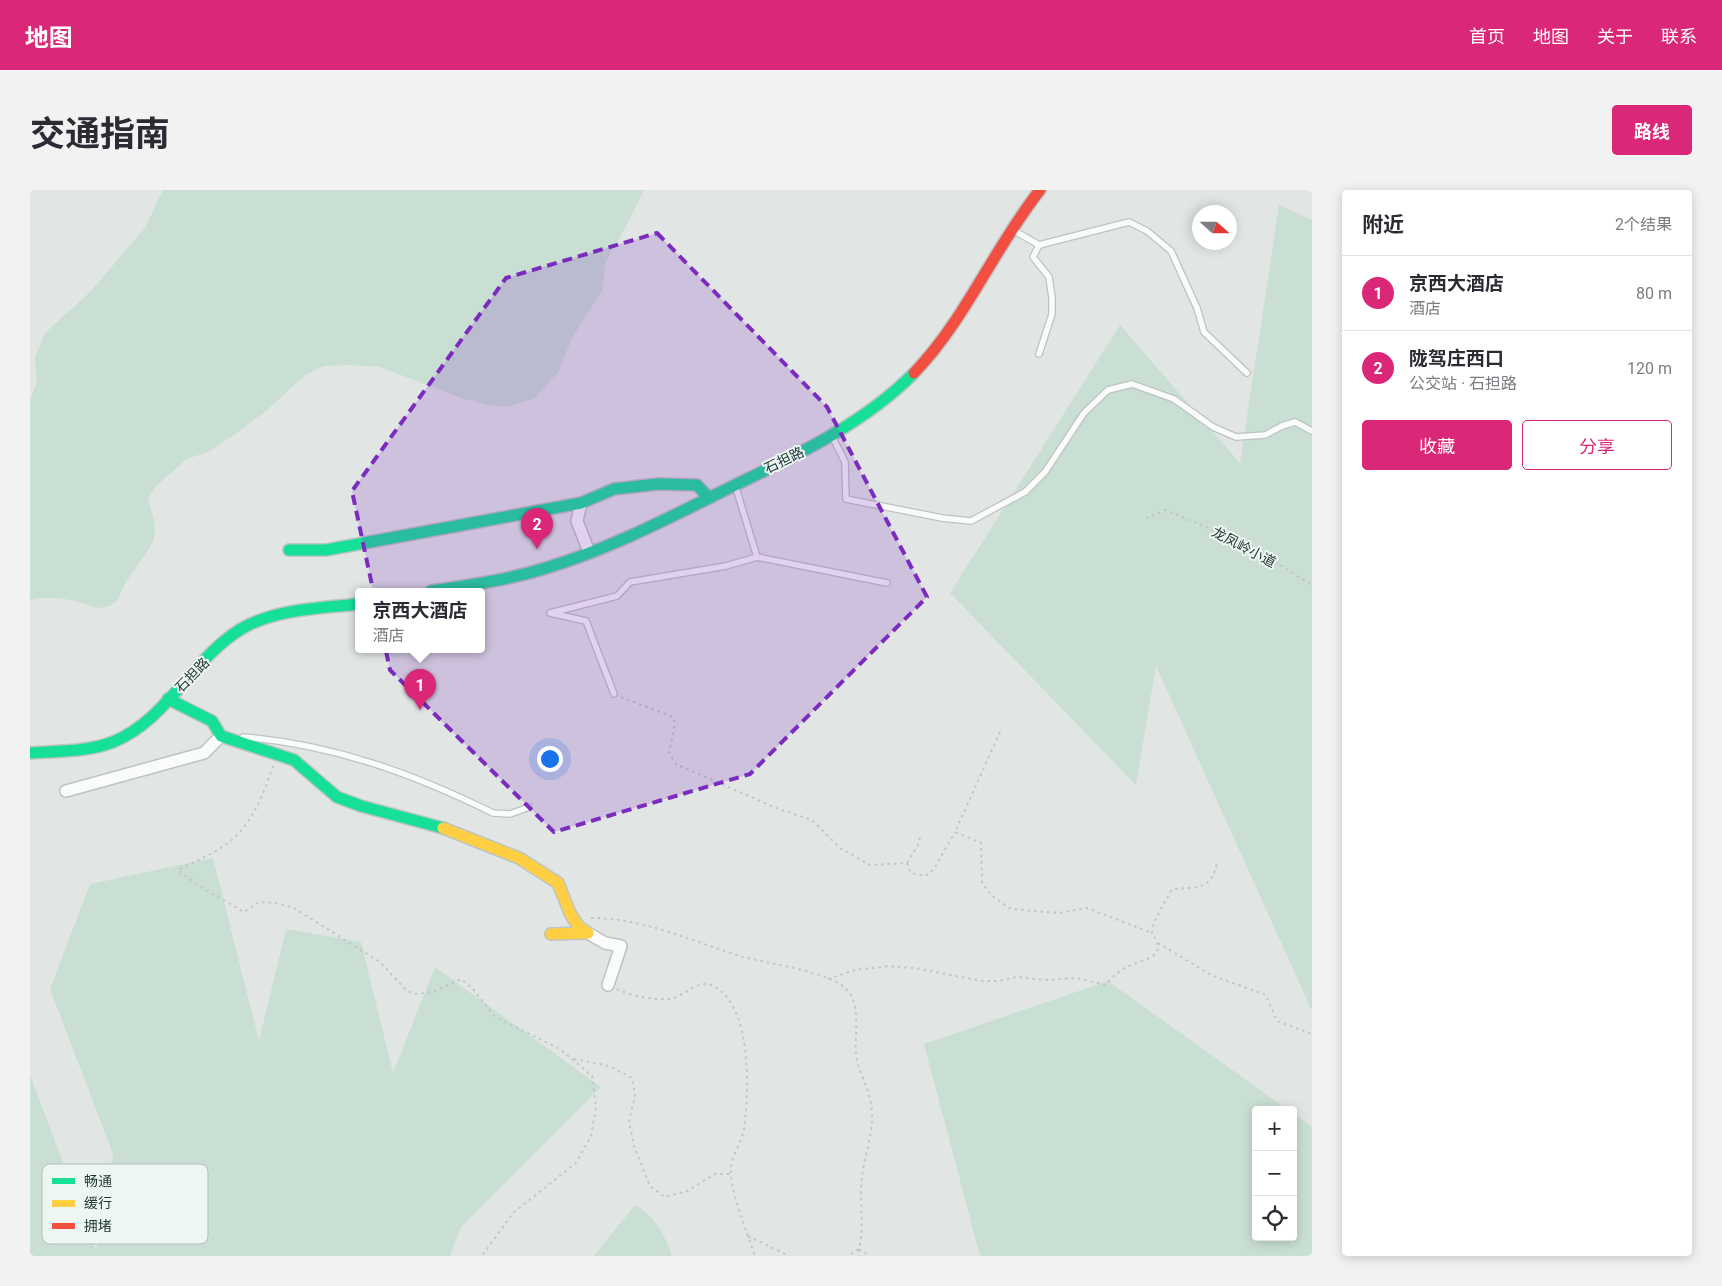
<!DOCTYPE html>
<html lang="zh">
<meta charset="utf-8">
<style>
:root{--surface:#fff;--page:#f2f2f3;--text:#2b2b33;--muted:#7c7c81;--line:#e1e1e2;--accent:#db2777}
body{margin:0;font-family:Roboto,"Noto Sans SC",sans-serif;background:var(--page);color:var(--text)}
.controls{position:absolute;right:15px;bottom:15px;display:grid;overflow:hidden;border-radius:5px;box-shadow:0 2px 12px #0003}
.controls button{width:45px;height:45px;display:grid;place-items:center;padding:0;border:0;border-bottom:1px solid var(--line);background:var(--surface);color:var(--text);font:25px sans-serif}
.compass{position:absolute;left:1162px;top:15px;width:45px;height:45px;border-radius:50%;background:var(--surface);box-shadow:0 2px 12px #0003;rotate:111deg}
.you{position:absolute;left:519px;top:568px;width:18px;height:18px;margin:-12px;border:4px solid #fff;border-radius:50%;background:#1a73e8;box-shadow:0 0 0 8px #1a73e833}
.badge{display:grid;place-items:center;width:32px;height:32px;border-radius:50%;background:var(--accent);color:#fff;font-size:16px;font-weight:700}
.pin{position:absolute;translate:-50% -41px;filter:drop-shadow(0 1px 2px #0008)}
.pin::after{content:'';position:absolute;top:26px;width:18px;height:15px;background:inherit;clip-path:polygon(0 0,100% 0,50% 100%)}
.popup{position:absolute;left:325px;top:398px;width:130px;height:65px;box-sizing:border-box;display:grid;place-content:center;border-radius:5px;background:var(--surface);filter:drop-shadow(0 1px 4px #0005);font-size:16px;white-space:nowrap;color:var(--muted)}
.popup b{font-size:19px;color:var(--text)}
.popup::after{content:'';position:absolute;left:50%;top:100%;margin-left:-10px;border:10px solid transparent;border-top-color:var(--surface)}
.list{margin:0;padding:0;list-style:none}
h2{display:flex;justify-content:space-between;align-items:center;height:65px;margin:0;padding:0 20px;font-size:21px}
h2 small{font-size:16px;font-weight:400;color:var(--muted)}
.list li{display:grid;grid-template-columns:32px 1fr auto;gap:15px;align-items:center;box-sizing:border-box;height:75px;padding:0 20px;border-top:1px solid var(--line)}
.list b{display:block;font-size:19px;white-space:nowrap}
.list p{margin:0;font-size:16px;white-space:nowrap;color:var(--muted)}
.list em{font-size:16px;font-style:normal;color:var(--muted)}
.actions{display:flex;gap:10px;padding:15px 20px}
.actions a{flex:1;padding:11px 0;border:1px solid var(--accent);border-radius:5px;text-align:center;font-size:18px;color:var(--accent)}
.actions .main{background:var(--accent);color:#fff}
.icon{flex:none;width:28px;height:28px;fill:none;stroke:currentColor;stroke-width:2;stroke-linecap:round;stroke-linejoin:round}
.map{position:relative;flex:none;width:1282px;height:1066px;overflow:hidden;border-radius:5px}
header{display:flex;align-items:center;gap:30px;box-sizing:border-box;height:70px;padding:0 25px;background:var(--accent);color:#fff}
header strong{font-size:24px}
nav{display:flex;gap:28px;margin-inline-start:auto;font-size:18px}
.intro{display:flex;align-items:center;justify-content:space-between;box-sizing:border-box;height:120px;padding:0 30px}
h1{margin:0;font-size:35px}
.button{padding:12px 22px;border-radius:5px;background:var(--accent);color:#fff;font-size:18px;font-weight:700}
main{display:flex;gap:30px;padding:0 30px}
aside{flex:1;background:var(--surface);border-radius:5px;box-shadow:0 2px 12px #0003}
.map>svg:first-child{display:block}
.green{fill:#cadfd3}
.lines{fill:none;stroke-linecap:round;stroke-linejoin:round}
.lane-casing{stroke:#bec3c2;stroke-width:8}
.street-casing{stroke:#bec3c2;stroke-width:14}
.fast-casing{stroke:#bdc4c2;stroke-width:14}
.slow-casing{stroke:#bdc4c2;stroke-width:14}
.jam-casing{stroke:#bdc4c2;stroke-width:14}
.path{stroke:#bfc7c6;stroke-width:2;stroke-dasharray:2.5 4;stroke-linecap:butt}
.lane{stroke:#fafbfb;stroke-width:5.5}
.street{stroke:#fafbfb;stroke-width:11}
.fast{stroke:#16e098;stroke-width:11}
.slow{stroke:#ffcf43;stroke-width:11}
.jam{stroke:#f24e42;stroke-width:11}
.marked{fill:#7b2cbf;fill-opacity:0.2;stroke:#7b2cbf;stroke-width:4;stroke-dasharray:10 6;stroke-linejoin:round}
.labels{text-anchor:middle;stroke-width:4;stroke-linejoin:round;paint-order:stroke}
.street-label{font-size:14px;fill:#203835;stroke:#eef6f3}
.key{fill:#eef6f3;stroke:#b0bdba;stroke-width:1}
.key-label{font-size:14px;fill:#203835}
</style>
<header>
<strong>地图</strong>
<nav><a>首页</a><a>地图</a><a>关于</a><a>联系</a></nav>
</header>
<div class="intro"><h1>交通指南</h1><a class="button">路线</a></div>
<main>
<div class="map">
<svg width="1282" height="1066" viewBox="0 0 1282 1066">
<rect width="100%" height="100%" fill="#e1e6e5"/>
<g class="green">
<path d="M 133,0 L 614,0 L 597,35 L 576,71 L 572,101 L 543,146 L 528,182 L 505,208 L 481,216 L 462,216 L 434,209 L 350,177 L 321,175 L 293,176 L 274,186 L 236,221 L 201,247 L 178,262 L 157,269 L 125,297 L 118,310 C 134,353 120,355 98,389 C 90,400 91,414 75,417 C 66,420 58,414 49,412 C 33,408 16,406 0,410 L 0,210 L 7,192 L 5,167 L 15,143 L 60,102 L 115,38 Z"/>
<polygon points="1249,15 1282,30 1282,821 1126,476 1106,595 920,403 1090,135 1210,273"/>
<polygon points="183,668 229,851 256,739 331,752 363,883 405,777 571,897 431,1037 420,1066 0,1066 0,885 66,1060 83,964 20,799 60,694"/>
<polygon points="1078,791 1258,920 1226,920 1226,1047 1263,1047 1263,924 1282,937 1282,1066 950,1066 894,854"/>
<path d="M 605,1015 C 626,1026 634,1044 642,1066 L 564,1066 Z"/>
</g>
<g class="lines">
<defs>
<g id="lane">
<polyline points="983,40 1009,55 1003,67 1019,87 1022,108 1022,124 1009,164"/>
<polyline points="1009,55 1099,32 1117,41 1141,61 1167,118 1174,142 1217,183"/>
<polyline points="802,246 815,272 816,309 912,328 941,331 995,302 1015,282 1054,223 1078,200 1102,194 1144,209 1183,237 1206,247 1235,245 1252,236 1265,232 1282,241"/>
<polyline points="727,367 857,393"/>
<polyline points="584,504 556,431 520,423 587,406 600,392 696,376 727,367 706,298"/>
<path d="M 213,547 C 302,554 384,584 463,623 L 480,624 L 499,617"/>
</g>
<g id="street">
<polyline points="551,313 547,331 559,362"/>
<polyline points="36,601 174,563 191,546"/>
<polyline points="558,743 575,753 591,756 578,795"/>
</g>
<g id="fast">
<polyline points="259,360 296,360 551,313 584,299 628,294 667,295 679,308"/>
<path d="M 401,401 C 440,395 478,390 516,378 C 576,360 633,331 689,303 C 756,270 831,237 884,183"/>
<polyline points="138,509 182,531 191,546 264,570 307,607 331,616 413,638"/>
<path d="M 0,563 C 27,561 57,562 83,552 C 137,530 162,469 211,439 C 245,419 290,418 329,414"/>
</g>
<polyline id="slow" points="413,638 489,668 528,693 540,723 548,736 558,743 521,744"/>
<path id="jam" d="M 884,183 C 936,129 964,58 1010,0"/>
</defs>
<use href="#lane" class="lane-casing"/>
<use href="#street" class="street-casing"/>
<use href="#fast" class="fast-casing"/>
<use href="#slow" class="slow-casing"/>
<use href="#jam" class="jam-casing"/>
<g class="path">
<polyline points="1116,328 1135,320 1205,349 1223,364 1250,375 1282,395"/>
<polyline points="591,507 643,527 645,534 639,563 646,574 746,618 782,630 810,658 840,675 877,673 888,655 891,644"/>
<polyline points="970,542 925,642 951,653 952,693 961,705 981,719 1028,723 1057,718 1122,743"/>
<path d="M 243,576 C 233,607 219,642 189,659 C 176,667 162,673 148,680 L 169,696 L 214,722 L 229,712 L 246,713 L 264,718 L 350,772 L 377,801 L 385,804 L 403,802 L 431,789 L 442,798 L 465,827 L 530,859 L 562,886 L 566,917 L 561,946 L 546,973 L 483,1023 L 452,1066"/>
<polyline points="877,673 881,683 895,686 904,679 925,642"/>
<path d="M 561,728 C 614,728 661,751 710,766 C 737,774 795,780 815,798 C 834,815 822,848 827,870 C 832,891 843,906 842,928 C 842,948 834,967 832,987 C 829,1011 835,1035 829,1059 L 818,1066"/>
<polyline points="1128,753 1181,785 1236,805 1247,831 1282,844"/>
<path d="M 798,789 L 825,780 L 859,776 L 884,778 L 952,791 L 968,791 L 986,787 L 1015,790 L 1046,788 L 1075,795 C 1082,788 1088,781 1097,777 C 1113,768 1140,769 1122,743 L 1124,732 L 1142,699 C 1167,697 1182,701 1187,672"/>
<path d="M 587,799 C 602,806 622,810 639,809 C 653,808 668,789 681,795 C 723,812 719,903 714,939 C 712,952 702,965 701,978 C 699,999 718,1045 725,1066"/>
<polyline points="544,869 579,876 602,888 605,906 599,931 604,956 620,996 635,1007 657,1001 685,984 701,984"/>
<polyline points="718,1046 759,1066"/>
<polyline points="829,1059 840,1066"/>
<polyline points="829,1059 829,1066"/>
</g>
<use href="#lane" class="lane"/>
<use href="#street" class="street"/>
<use href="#fast" class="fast"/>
<use href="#slow" class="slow"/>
<use href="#jam" class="jam"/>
</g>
<path class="marked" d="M 627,43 L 797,217 L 897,407 L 720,584 L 524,642 L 360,480 L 322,301 L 476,88 Z"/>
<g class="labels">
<g class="street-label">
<text transform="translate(754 270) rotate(-26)" y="5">石担路</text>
<text transform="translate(1214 357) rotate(28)" y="5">龙凤岭小道</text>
<text transform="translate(162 485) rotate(-46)" y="5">石担路</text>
</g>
</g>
<rect x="12" y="974" width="166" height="80" rx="8" class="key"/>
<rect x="22" y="988" width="23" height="6" fill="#16e098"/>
<rect x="22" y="1010" width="23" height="7" fill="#ffcf43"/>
<rect x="22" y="1033" width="23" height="6" fill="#f24e42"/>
<g class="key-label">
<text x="54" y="996">畅通</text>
<text x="54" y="1018">缓行</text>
<text x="54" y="1041">拥堵</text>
</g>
</svg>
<div class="controls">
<button>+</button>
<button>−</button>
<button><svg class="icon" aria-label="locate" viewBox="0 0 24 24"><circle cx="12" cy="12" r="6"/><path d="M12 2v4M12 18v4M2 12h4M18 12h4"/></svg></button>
</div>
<svg class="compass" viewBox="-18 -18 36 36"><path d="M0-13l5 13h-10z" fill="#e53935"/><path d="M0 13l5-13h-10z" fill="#7c7c81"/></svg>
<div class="you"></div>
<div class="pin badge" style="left:390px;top:520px">1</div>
<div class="popup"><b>京西大酒店</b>酒店</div>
<div class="pin badge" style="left:507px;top:359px">2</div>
</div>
<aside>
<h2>附近<small>2个结果</small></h2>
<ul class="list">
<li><span class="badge">1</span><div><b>京西大酒店</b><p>酒店</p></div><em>80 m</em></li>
<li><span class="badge">2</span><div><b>陇驾庄西口</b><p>公交站 · 石担路</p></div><em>120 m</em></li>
</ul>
<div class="actions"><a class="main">收藏</a><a>分享</a></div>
</aside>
</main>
